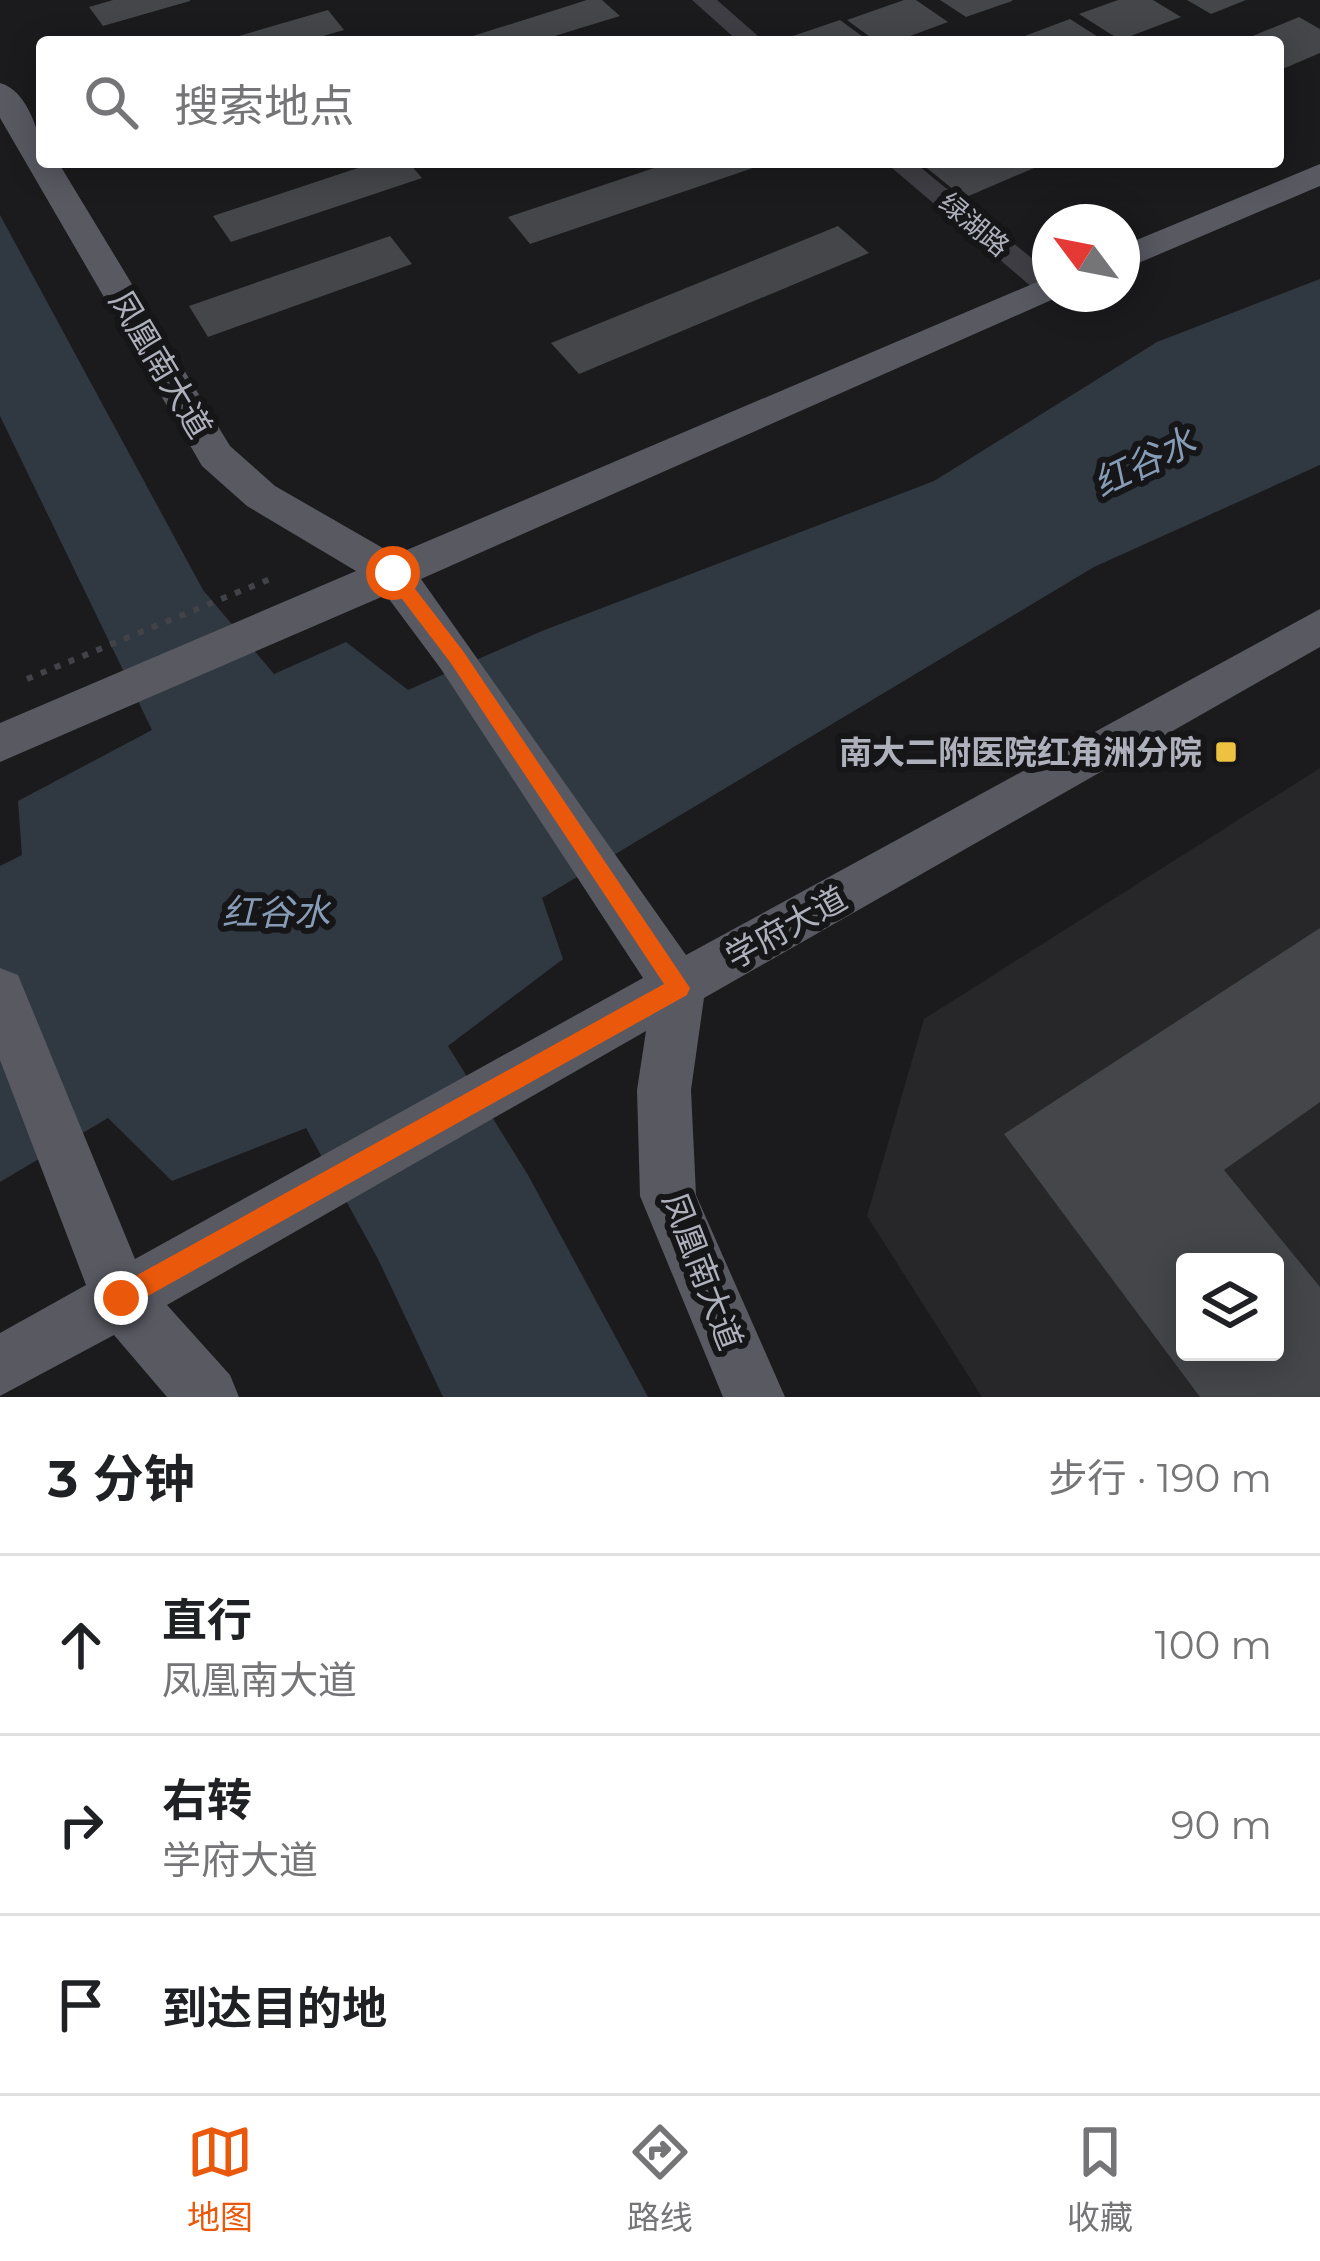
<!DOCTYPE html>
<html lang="zh">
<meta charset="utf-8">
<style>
:root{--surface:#fff;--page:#f2f2f2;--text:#202124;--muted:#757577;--line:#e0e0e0;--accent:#ea580c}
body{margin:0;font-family:Montserrat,"Noto Sans SC",sans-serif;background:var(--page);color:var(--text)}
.controls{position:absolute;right:36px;bottom:36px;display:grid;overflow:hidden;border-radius:12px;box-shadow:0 6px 30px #0003}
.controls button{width:108px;height:108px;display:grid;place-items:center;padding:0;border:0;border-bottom:3px solid var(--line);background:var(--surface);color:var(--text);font:60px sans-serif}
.compass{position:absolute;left:1032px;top:204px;width:108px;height:108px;border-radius:50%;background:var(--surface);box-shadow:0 6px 30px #0003;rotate:302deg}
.stop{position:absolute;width:36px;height:36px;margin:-27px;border:9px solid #ea580c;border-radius:50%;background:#fff}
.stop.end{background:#ea580c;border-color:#fff;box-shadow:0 3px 12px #0008}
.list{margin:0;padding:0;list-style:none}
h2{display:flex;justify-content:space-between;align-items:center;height:156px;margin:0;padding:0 48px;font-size:51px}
h2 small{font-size:39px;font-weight:400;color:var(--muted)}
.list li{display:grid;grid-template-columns:78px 1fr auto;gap:36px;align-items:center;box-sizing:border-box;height:180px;padding:0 48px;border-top:3px solid var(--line)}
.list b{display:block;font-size:45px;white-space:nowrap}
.list p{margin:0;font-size:39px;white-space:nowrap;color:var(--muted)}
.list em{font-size:39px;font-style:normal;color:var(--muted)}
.icon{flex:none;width:66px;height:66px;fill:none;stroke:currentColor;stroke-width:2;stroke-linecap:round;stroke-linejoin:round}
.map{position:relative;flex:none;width:1320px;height:1397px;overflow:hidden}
.search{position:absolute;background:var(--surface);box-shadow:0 6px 30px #0003;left:36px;right:36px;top:36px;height:132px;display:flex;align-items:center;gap:30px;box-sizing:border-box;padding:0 42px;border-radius:12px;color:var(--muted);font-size:45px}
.sheet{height:696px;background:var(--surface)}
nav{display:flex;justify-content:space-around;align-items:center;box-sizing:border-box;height:168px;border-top:3px solid var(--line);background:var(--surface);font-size:33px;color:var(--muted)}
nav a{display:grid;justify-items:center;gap:6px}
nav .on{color:var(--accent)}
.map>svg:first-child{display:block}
.built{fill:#27272a;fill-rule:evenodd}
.water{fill:#303941}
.building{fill:#45464a;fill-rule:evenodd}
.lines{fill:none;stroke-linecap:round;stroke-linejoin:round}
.path{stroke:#424349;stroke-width:6;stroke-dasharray:6 9;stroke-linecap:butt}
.minor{fill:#3e3e44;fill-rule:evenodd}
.major{fill:#585961;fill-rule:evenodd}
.route{fill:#ea580c}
.poi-dot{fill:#efc141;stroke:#161618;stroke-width:4.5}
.labels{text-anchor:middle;stroke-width:12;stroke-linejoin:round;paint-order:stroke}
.far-street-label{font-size:27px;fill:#aeb1bc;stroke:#161618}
.street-label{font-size:33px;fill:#aeb1bc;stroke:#161618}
.poi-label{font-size:33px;font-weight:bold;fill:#aeb1bc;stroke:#161618;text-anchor:end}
.water-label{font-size:36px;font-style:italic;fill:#869cb6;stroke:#161618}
</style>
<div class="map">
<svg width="1320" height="1397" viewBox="0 0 1320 1397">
<rect width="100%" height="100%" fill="#1b1b1d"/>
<path class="built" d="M 1320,768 L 1320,1397 L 982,1397 L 867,1216 L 924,1019 ZM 1185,1262 L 1275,1262 L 1275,1352 L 1185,1352 Z"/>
<polygon class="water" points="0,215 203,590 274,674 346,642 408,690 542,631 934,481 1157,342 1320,279 1320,465 1094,567 542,898 563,959 448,1046 528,1175 648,1397 443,1397 378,1259 306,1128 172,1181 108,1118 0,1182 0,866 22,855 18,801 152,730 0,416"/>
<g class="building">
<polygon points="113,0 190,0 190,1 103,26 89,7"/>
<polygon points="587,0 602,0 620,16 535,42 454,42"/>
<polygon points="904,0 916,0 948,22 894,42 877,42 847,20"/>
<polygon points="940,0 1012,0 1012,1 966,17"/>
<polygon points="1118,0 1153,0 1181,17 1120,40 1079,14"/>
<polygon points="1187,0 1246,0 1211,14"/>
<polygon points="328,10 344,30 302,42 218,42"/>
<polygon points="1299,17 1320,29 1320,53 1285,68 1278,63 1278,42 1238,42"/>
<polygon points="1070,19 1106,42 1009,42"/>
<polygon points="840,20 870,42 778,42 778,41"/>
<polygon points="376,162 408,162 422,178 231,242 213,216"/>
<polygon points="672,162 768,163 530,244 508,217"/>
<polygon points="931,162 1048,162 964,198 923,165"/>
<polygon points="838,226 869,253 579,374 551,343"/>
<polygon points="390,236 412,264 208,337 189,306"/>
<path d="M 1320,928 L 1320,1102 L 1224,1170 L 1320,1287 L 1320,1397 L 1200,1397 L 1004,1134 ZM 1185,1262 L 1275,1262 L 1275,1352 L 1185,1352 Z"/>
</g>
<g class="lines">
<polyline class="path" points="27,679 270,579"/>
<g class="minor">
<polygon points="692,0 717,0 765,42 739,42"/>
<polygon points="885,162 914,162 1050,273 1050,294 1060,294 1040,294"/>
</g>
<g class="major">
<path d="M 0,83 C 28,90 42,137 42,162 L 58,162 L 230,446 L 275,486 L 395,555 L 1037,282 L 1050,279 L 1050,294 L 1065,294 L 421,579 L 686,955 L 1320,609 L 1320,647 L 704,998 L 691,1090 L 696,1195 L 785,1397 L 723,1397 L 640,1196 L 637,1090 L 646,1031 L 167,1305 L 230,1375 L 239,1397 L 167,1397 L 114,1335 L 0,1396 L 0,1333 L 86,1285 L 0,1060 L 0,968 L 18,975 L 135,1259 L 643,978 L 441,669 L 386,595 L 0,762 L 0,723 L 356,571 L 247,506 L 202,466 L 0,118 Z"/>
<polygon points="1320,164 1320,186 1122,270 1122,246"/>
</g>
</g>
<polygon class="route" points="386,568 399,568 463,651 690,988 687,995 121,1311 108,1298 112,1289 664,984 450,662 386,578"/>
<rect class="poi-dot" x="1214" y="740" width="24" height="24" rx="6"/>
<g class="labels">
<g class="far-street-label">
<text transform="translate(974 225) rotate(40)" y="9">绿湖路</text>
</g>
<g class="street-label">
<text transform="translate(161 364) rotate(59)" y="12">凤凰南大道</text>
<text transform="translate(786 927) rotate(-29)" y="12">学府大道</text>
<text transform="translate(703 1271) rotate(69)" y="12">凤凰南大道</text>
</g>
<g class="poi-label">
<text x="1202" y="764">南大二附医院红角洲分院</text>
</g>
<g class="water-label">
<text transform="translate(1144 462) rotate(-26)" y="13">红谷水</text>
<text x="276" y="925">红谷水</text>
</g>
</g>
</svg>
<div class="controls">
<button><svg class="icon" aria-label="layers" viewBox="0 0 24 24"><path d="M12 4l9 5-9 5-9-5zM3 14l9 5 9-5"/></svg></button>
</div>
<svg class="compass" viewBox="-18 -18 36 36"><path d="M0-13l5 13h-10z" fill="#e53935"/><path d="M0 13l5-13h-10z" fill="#757577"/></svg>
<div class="stop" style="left:393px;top:573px"></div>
<div class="stop end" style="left:121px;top:1298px"></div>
<div class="search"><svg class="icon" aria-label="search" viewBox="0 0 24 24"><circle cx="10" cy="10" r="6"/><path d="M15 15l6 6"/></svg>搜索地点</div>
</div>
<section class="sheet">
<h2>3 分钟<small>步行 · 190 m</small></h2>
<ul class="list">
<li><svg class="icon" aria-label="ahead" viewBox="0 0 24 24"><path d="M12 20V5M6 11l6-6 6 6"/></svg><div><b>直行</b><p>凤凰南大道</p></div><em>100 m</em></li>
<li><svg class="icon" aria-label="right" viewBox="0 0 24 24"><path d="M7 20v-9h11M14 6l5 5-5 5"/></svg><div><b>右转</b><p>学府大道</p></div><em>90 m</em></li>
<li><svg class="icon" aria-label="arrive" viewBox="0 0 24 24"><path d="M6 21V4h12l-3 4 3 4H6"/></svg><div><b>到达目的地</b></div></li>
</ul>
</section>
<nav>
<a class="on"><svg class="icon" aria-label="map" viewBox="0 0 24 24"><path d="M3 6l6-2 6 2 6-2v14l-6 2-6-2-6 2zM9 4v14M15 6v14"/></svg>地图</a>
<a><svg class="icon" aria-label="directions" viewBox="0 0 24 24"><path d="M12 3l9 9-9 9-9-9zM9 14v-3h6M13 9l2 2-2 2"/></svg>路线</a>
<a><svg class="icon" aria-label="saved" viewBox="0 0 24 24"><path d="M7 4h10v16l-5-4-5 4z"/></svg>收藏</a>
</nav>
